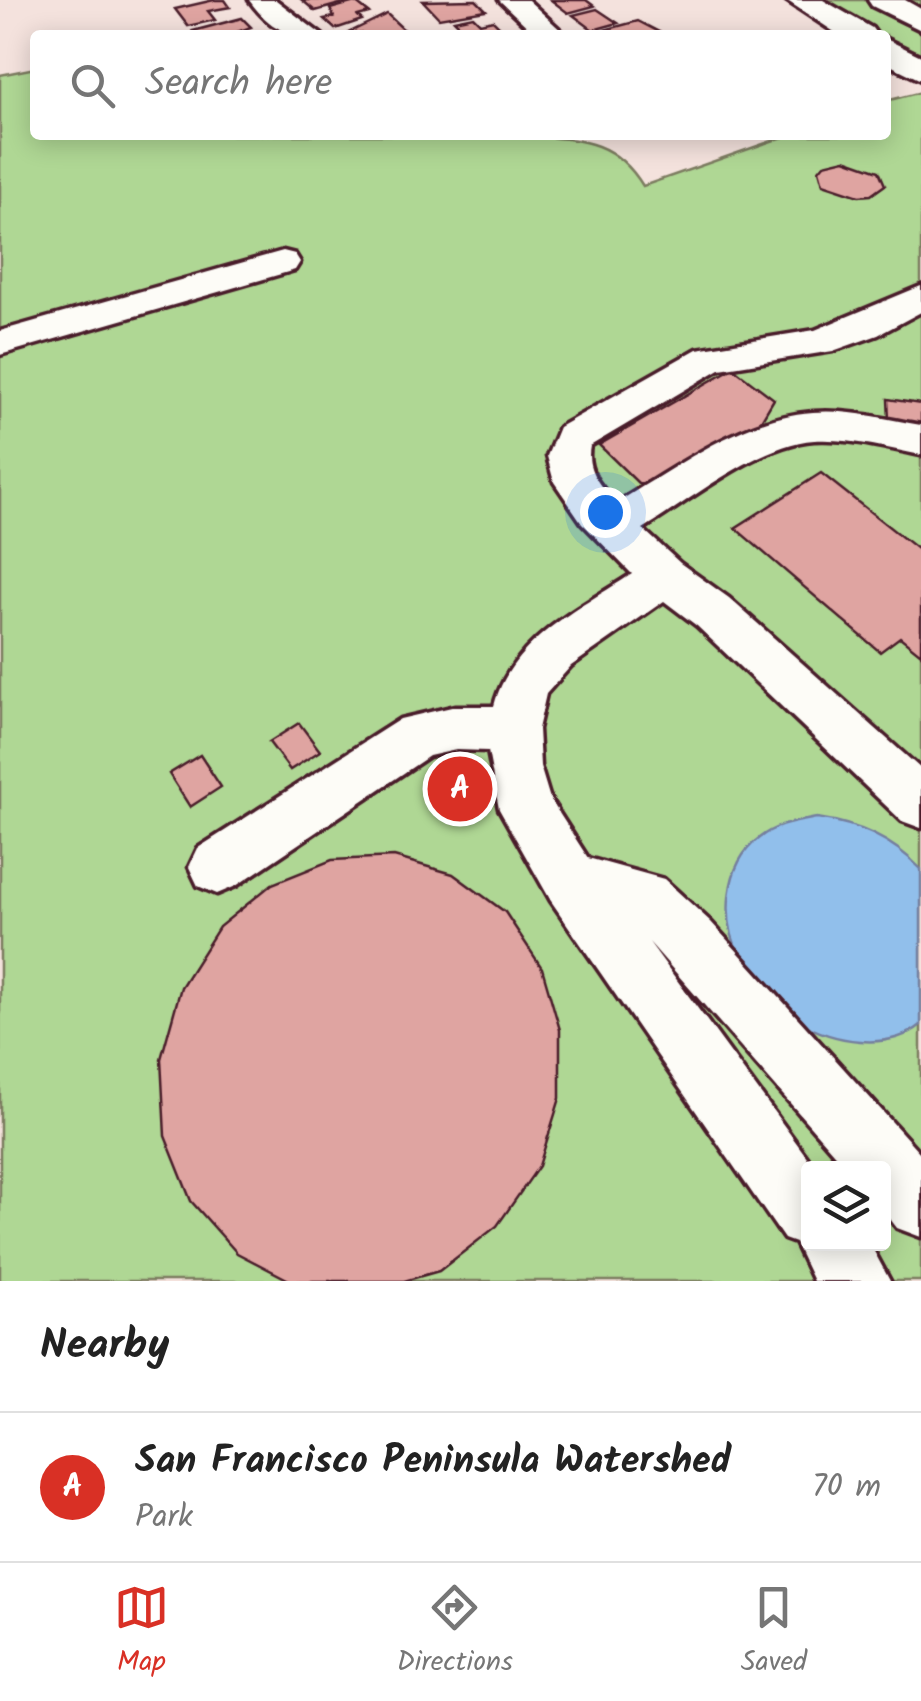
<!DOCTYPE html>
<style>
:root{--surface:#fff;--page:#f2f2f2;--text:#222;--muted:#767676;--line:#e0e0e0;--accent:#d93025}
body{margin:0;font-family:Kalam,sans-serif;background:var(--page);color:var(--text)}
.controls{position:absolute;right:30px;bottom:30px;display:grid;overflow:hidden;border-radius:10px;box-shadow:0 5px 25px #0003}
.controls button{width:90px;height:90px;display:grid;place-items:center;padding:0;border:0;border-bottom:2px solid var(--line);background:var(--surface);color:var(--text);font:50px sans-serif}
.you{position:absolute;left:605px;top:512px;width:35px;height:35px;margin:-25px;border:8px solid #fff;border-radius:50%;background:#1a73e8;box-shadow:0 0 0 15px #1a73e833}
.badge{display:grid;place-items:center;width:65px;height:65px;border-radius:50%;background:var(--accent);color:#fff;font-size:32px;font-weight:700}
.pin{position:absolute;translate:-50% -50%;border:5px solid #fff;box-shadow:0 2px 10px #0006}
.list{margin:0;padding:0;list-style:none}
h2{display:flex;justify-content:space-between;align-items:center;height:130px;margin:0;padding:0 40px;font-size:42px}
h2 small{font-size:32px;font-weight:400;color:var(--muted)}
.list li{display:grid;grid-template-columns:65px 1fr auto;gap:30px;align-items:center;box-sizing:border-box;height:150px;padding:0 40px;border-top:2px solid var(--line)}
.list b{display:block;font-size:38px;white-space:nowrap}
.list p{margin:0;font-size:32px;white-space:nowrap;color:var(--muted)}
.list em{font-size:32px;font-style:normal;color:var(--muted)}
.icon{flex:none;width:55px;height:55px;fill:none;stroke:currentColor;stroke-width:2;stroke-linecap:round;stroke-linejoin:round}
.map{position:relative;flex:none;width:921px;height:1281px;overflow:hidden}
.search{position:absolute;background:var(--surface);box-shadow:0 5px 25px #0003;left:30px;right:30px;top:30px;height:110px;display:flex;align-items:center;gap:25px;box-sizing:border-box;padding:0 35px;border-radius:10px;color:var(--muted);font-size:38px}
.sheet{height:280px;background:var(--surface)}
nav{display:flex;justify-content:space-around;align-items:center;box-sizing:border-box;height:140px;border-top:2px solid var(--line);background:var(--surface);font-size:28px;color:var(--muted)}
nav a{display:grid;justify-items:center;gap:5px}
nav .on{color:var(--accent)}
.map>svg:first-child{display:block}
.green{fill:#afd794;stroke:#7c7b60;stroke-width:2.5;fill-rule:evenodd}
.water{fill:#91bfeb;stroke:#757f9e;stroke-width:2.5}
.building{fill:#dfa4a1;stroke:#4a1f2b;stroke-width:2.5}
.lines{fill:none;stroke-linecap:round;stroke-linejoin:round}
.minor-casing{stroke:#4a1f2b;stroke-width:7}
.highway-casing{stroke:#4a1f2b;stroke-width:7}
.minor{fill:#fdfcf7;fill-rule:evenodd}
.highway{fill:#fdfcf7;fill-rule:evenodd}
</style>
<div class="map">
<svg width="921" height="1281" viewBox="0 0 921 1281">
<rect width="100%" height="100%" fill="#f4e2dd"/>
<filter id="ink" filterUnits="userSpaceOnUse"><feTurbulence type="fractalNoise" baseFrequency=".01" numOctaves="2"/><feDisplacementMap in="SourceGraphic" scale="20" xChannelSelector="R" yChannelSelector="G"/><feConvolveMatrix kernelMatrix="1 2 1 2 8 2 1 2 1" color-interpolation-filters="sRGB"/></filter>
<g filter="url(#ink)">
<g class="green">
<polygon points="786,0 921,0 921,72 886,53 886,35 852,35"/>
<path d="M 35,68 L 35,135 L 520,135 C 573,140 612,135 643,186 L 789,135 L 886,135 L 886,101 L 921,92 L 921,1281 L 0,1281 L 0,75 ZM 808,1168 L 884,1168 L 884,1244 L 808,1244 Z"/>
</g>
<path class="water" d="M 817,818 C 858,824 891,838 921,869 L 921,1025 C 888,1052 832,1042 798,1021 C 784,1012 772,994 761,981 C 754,974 745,966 741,958 C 721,921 724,865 759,838 C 776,824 796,822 817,818 Z"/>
<g class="building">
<polygon points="214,0 225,0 230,7 208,11 215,20 188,26 175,9"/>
<polygon points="302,0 345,0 347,2 315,11"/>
<polygon points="476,0 486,10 439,18 423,1"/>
<polygon points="551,0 586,0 594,6 568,13"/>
<polygon points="355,2 369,13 358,16 362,20 335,29 324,19 334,17 330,9"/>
<polygon points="597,9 618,23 593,30 573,15"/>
<polygon points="387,14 403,29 392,35 348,33"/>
<polygon points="473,16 480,23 493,20 508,35 478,35 471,28 464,30 454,20"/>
<polygon points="242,18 251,27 229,35 197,35 193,31"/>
<polygon points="638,21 665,35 593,33"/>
<polygon points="845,159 879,171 885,185 871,195 859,196 823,184 819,170 824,164"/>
<polygon points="733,368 774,399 761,421 722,453 676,474 639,484 599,445"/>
<polygon points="888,399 921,404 921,426 889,420"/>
<polygon points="821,473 921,552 921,654 900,637 880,652 735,528"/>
<polygon points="299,723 320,751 290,770 269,742"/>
<polygon points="200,755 221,787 190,807 169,774"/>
<polygon points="394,857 453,874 505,912 542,968 560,1030 560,1098 539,1166 497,1226 439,1271 404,1281 291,1281 237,1253 191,1201 165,1136 161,1059 181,987 219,927 272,884 332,860"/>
</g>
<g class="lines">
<defs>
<g id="minor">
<path d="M 249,0 L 276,0 L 322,35 C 285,35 272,31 249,0 Z"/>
<polygon points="499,0 528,0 566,35 536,35"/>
<polygon points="283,251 295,254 300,262 295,270 0,355 0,331"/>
<path d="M 921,286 L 921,312 L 878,335 L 833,351 L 720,369 L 590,446 C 585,470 600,486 616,503 C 675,468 742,417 813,412 C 849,409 886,419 921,425 L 921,455 C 886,448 850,438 814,440 C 759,444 689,501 643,529 L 680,563 L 729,598 L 921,769 L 921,828 L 902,821 L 697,626 L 664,601 L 571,666 L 546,694 L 538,729 L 540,766 L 550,799 L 588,858 L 664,879 L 711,922 L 921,1154 L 921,1237 L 897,1228 L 884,1211 L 884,1168 L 847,1168 L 649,942 L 815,1168 L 808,1168 L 808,1244 L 870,1244 L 890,1281 L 813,1281 L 795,1243 L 784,1239 L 551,901 L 499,809 L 488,751 L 456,750 L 429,756 L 236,886 L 217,894 L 198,886 L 189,867 L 198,848 L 400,719 L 456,706 L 494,706 C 511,640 579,609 632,574 L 582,523 L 554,482 L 547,456 L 559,427 L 697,349 L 815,330 Z"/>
</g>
<g id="highway">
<polygon points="786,0 823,0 872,28 877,35 839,35"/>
<polygon points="868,0 905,0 921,9 921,30 872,6"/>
<polygon points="886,39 921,56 921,80 886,63"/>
</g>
</defs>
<use href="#minor" class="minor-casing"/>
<use href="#highway" class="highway-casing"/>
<use href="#minor" class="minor"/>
<use href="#highway" class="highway"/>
</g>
</g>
</svg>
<div class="controls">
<button><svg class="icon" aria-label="layers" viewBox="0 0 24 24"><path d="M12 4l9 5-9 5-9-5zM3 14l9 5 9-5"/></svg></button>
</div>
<div class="you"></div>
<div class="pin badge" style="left:460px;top:789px">A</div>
<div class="search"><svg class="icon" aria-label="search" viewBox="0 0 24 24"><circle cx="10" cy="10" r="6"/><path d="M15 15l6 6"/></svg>Search here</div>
</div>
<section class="sheet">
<h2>Nearby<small></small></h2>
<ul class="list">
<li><span class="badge">A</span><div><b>San Francisco Peninsula Watershed</b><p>Park</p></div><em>70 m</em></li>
</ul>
</section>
<nav>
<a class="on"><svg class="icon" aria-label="map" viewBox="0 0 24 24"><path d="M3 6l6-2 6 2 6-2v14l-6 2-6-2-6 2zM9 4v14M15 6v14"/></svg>Map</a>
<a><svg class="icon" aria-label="directions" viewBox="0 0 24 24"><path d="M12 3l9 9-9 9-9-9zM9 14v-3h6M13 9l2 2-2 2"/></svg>Directions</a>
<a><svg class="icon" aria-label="saved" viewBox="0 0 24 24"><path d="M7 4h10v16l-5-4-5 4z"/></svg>Saved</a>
</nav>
